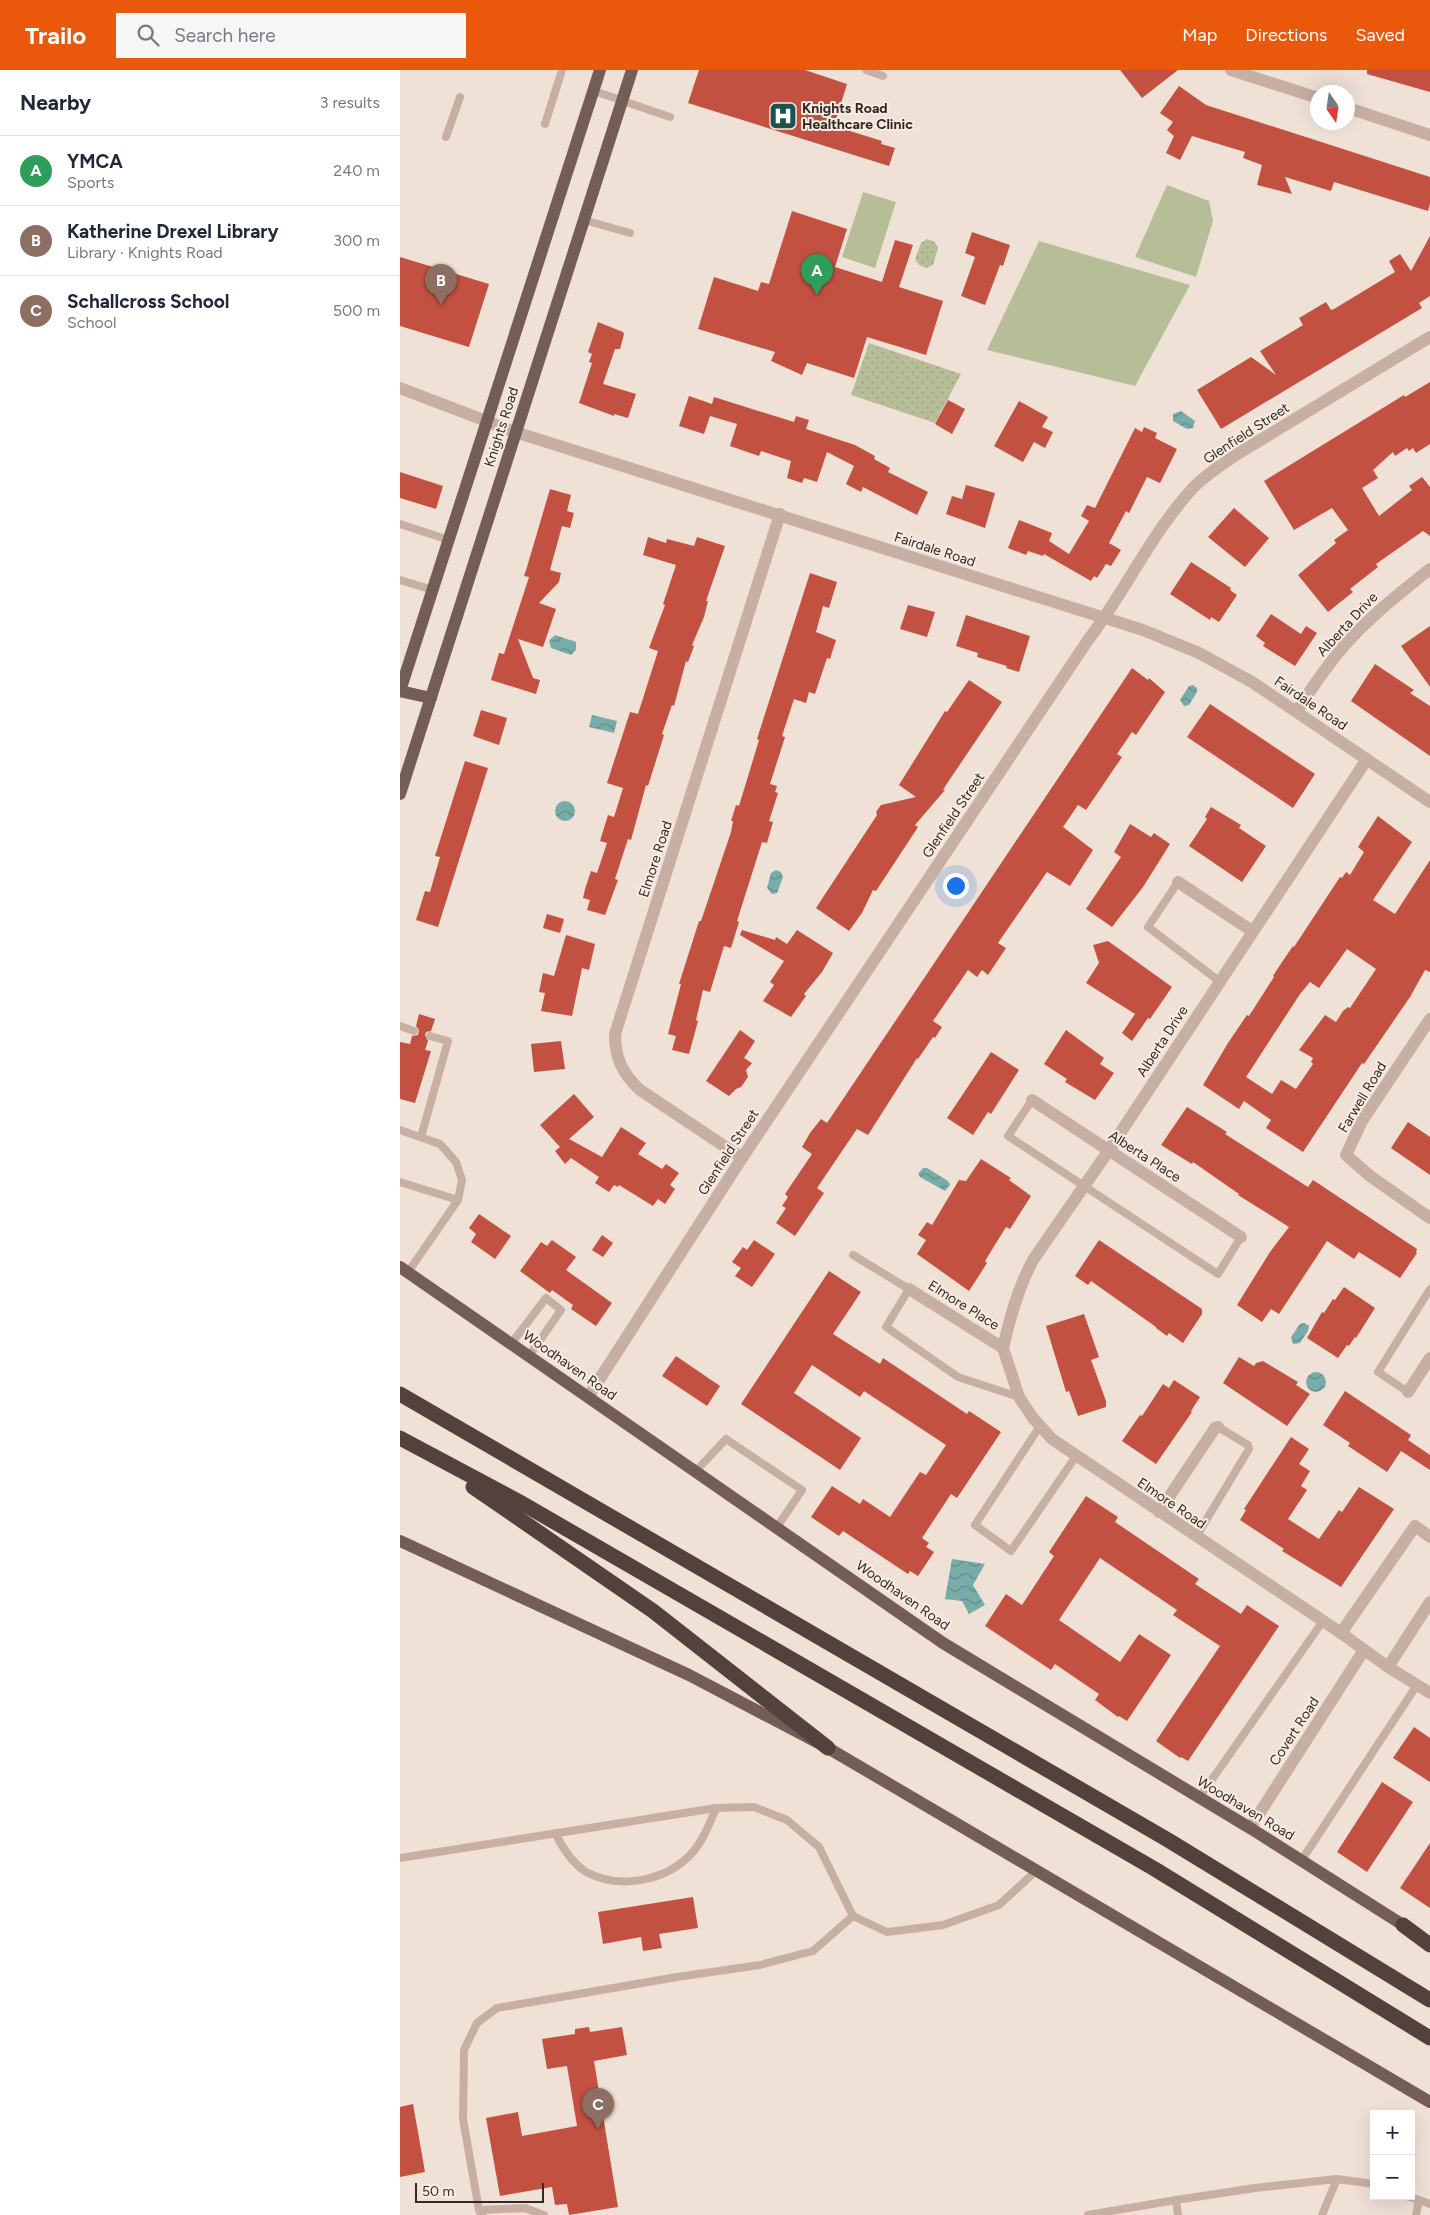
<!DOCTYPE html>
<meta charset="utf-8">
<style>
:root{--surface:#fff;--page:#f6f6f7;--text:#1f2937;--muted:#747a83;--line:#e0e1e3;--accent:#ea580c}
body{margin:0;font-family:Figtree,sans-serif;background:var(--page);color:var(--text)}
.controls{position:absolute;right:15px;bottom:15px;display:grid;overflow:hidden;border-radius:0px;box-shadow:0 5px 20px #0002}
.controls button{width:45px;height:45px;display:grid;place-items:center;padding:0;border:0;border-bottom:1px solid var(--line);background:var(--surface);color:var(--text);font:25px sans-serif}
.compass{position:absolute;left:910px;top:15px;width:45px;height:45px;border-radius:50%;background:var(--surface);box-shadow:0 5px 20px #0002;rotate:167deg}
.scale{position:absolute;left:15px;bottom:12px;width:129px;box-sizing:border-box;padding-left:5px;border:2px solid #322825;border-top:0;font-size:14px;line-height:18px;white-space:nowrap;color:#322825;-webkit-text-stroke:4px #f8ece2;paint-order:stroke}
.you{position:absolute;left:555px;top:815px;width:18px;height:18px;margin:-12px;border:4px solid #fff;border-radius:50%;background:#1a73e8;box-shadow:0 0 0 8px #1a73e833}
.badge{display:grid;place-items:center;width:32px;height:32px;border-radius:50%;background:var(--accent);color:#fff;font-size:16px;font-weight:700}
.pin{position:absolute;translate:-50% -41px;filter:drop-shadow(0 1px 2px #0008)}
.pin::after{content:'';position:absolute;top:26px;width:18px;height:15px;background:inherit;clip-path:polygon(0 0,100% 0,50% 100%)}
.list{margin:0;padding:0;list-style:none}
h2{display:flex;justify-content:space-between;align-items:center;height:65px;margin:0;padding:0 20px;font-size:21px}
h2 small{font-size:16px;font-weight:400;color:var(--muted)}
.list li{display:grid;grid-template-columns:32px 1fr auto;gap:15px;align-items:center;box-sizing:border-box;height:70px;padding:0 20px;border-top:1px solid var(--line)}
.list b{display:block;font-size:19px;white-space:nowrap}
.list p{margin:0;font-size:16px;white-space:nowrap;color:var(--muted)}
.list em{font-size:16px;font-style:normal;color:var(--muted)}
.icon{flex:none;width:28px;height:28px;fill:none;stroke:currentColor;stroke-width:2;stroke-linecap:round;stroke-linejoin:round}
.map{position:relative;flex:none;width:1030px;height:2145px;overflow:hidden}
header{display:flex;align-items:center;gap:30px;box-sizing:border-box;height:70px;padding:0 25px;background:var(--accent);color:#fff}
header strong{font-size:24px}
nav{display:flex;gap:28px;margin-inline-start:auto;font-size:18px}
.search{width:350px;height:45px;background:var(--page);display:flex;align-items:center;gap:12px;box-sizing:border-box;padding:0 18px;border-radius:0px;color:var(--muted);font-size:19px}
main{display:flex}
aside{flex:1;background:var(--surface)}
.map>svg:first-child{display:block}
.park{fill:url(#park-dots)}
.pitch{fill:#b6be97}
.water{fill:url(#water-waves)}
.building{fill:#c35141;fill-rule:evenodd}
.lines{fill:none;stroke-linecap:round;stroke-linejoin:round}
.service{stroke:#c7afa3;stroke-width:8}
.minor{stroke:#c7afa3;stroke-width:12}
.tertiary{stroke:#c7afa3;stroke-width:12}
.primary{stroke:#745d56;stroke-width:12}
.motorway{stroke:#53413c;stroke-width:15}
.labels{text-anchor:middle;stroke-width:4;stroke-linejoin:round;paint-order:stroke}
.poi-label{font-size:14px;font-weight:bold;fill:#322825;stroke:#f8ece2;text-anchor:start}
.street-label{font-size:14px;fill:#322825;stroke:#f8ece2}
</style>
<header>
<strong>Trailo</strong>
<div class="search"><svg class="icon" aria-label="search" viewBox="0 0 24 24"><circle cx="10" cy="10" r="6"/><path d="M15 15l6 6"/></svg>Search here</div>
<nav><a>Map</a><a>Directions</a><a>Saved</a></nav>
</header>
<main>
<aside>
<h2>Nearby<small>3 results</small></h2>
<ul class="list">
<li><span class="badge" style="background:#2e9e5b">A</span><div><b>YMCA</b><p>Sports</p></div><em>240 m</em></li>
<li><span class="badge" style="background:#8d6e63">B</span><div><b>Katherine Drexel Library</b><p>Library · Knights Road</p></div><em>300 m</em></li>
<li><span class="badge" style="background:#8d6e63">C</span><div><b>Schallcross School</b><p>School</p></div><em>500 m</em></li>
</ul>
</aside>
<div class="map">
<svg width="1030" height="2145" viewBox="0 0 1030 2145">
<defs>
<pattern id="park-dots" width="8" height="8" patternUnits="userSpaceOnUse" patternTransform="scale(1.25)"><rect width="8" height="8" fill="#b6be97"/><path d="M2 2h.1M6 6h.1" fill="none" stroke="#9da382" stroke-width="1.8" stroke-linecap="round"/></pattern>
<pattern id="water-waves" width="16" height="10" patternUnits="userSpaceOnUse" patternTransform="scale(1.25)"><rect width="16" height="10" fill="#77aca8"/><path d="M0 5q4-4 8 0t8 0" fill="none" stroke="#628c89"/></pattern>
</defs>
<rect width="100%" height="100%" fill="#f0e1d7"/>
<g class="park">
<polygon points="527,169 535,172 538,178 533,195 526,198 519,195 515,189 521,173"/>
<polygon points="469,273 561,304 535,353 451,325"/>
</g>
<g class="pitch">
<polygon points="767,115 809,131 813,151 796,207 735,187"/>
<polygon points="463,122 496,132 475,198 442,187"/>
<polygon points="639,171 790,215 735,316 587,280"/>
</g>
<g class="water">
<polygon points="781,341 795,351 793,358 787,359 773,351 773,344"/>
<polygon points="155,565 176,572 176,580 171,585 151,578 149,571"/>
<polygon points="793,615 797,618 797,622 789,635 784,636 780,630 789,616"/>
<polygon points="192,645 217,651 214,663 189,657"/>
<circle cx="165" cy="741" r="10"/>
<polygon points="376,800 381,802 383,807 377,823 372,824 367,818 371,803"/>
<polygon points="523,1098 527,1098 548,1111 550,1115 545,1121 520,1107 518,1104"/>
<polygon points="904,1253 909,1256 908,1261 900,1273 893,1274 891,1267 900,1254"/>
<circle cx="916" cy="1312" r="10"/>
<polygon points="552,1489 585,1494 573,1515 585,1535 569,1544 562,1531 545,1529"/>
</g>
<g class="building">
<polygon points="299,0 405,0 447,14 434,56 482,71 481,74 495,78 489,96 288,33"/>
<polygon points="720,0 778,0 742,28"/>
<polygon points="967,0 1030,0 1030,22 967,4"/>
<polygon points="779,16 806,35 1030,107 1030,134 1028,141 934,112 931,121 885,107 892,124 857,115 862,95 843,88 845,82 792,66 780,90 766,83 774,66 767,60 773,52 760,43"/>
<polygon points="392,141 447,159 435,197 482,212 495,170 513,175 499,217 543,231 526,285 467,267 454,308 407,293 402,305 371,291 375,282 298,259 314,207 358,221 361,212 369,214"/>
<polygon points="572,162 610,175 603,196 600,195 585,235 561,226 575,187 565,183"/>
<polygon points="1030,166 1030,226 1019,233 1022,238 821,359 797,320 851,287 876,305 860,281 903,255 899,248 926,232 931,240 934,239 995,202 989,191 1000,184 1011,201"/>
<polygon points="0,187 89,214 69,277 0,256"/>
<polygon points="198,252 223,262 224,264 220,279 215,279 203,314 236,324 228,348 214,344 214,346 179,333 192,293 189,292 192,284 188,282"/>
<polygon points="1030,312 1030,374 1016,383 1013,378 1009,381 1007,378 995,386 993,382 973,400 978,408 962,418 979,446 1012,420 1009,416 1022,407 1030,417 1030,466 1023,461 976,494 978,497 950,519 953,522 928,542 898,505 936,473 934,470 948,460 932,438 894,460 864,411 1004,325 1005,327"/>
<polygon points="289,326 312,334 314,327 394,352 396,346 409,350 406,359 455,375 475,386 474,389 490,398 488,402 528,422 517,445 463,417 461,422 446,414 454,396 427,382 417,412 404,408 402,413 387,408 391,391 361,381 359,386 330,376 337,354 310,346 304,364 279,356"/>
<polygon points="548,330 565,339 552,364 535,354"/>
<polygon points="619,331 648,347 642,357 653,362 645,378 634,372 623,392 594,376"/>
<polygon points="744,357 757,363 755,368 777,379 760,413 747,407 729,443 726,441 709,473 721,480 711,496 706,494 697,508 694,506 691,511 644,484 643,486 628,481 626,485 608,478 619,450 652,463 649,471 669,484 689,451 681,446 687,435 695,438 735,358 742,362"/>
<polygon points="0,402 43,416 36,439 0,428"/>
<polygon points="566,415 595,423 585,458 546,444 552,426 562,429"/>
<polygon points="150,419 171,425 167,441 174,443 170,458 162,456 150,500 161,503 159,512 139,533 156,539 143,577 118,569 133,608 140,610 136,624 91,610 99,583 104,584 129,507 124,506 127,497"/>
<polygon points="834,438 869,468 845,497 808,467"/>
<polygon points="248,467 266,473 267,469 294,476 297,467 325,476 306,531 308,531 304,547 292,575 294,576 288,592 286,591 274,636 272,635 262,664 264,665 248,716 246,715 231,770 228,769 215,809 218,810 205,845 187,840 190,830 183,828 185,819 191,801 197,803 207,773 200,771 208,745 214,747 223,718 207,713 230,642 238,644 258,581 249,578 265,535 263,534 276,495 243,485"/>
<polygon points="791,492 831,518 830,520 837,525 819,552 811,547 810,550 770,524"/>
<polygon points="410,503 437,512 429,538 423,536 416,562 436,570 430,589 427,588 415,624 409,622 406,633 394,629 382,666 385,667 370,714 377,716 375,722 378,723 369,751 373,752 367,773 362,772 337,851 339,852 331,878 324,876 310,922 303,920 296,950 298,951 289,984 272,980 276,966 268,964 281,914 279,914 299,851 301,851 331,762 333,751 331,751 336,735 339,736 359,670 357,669"/>
<polygon points="508,535 535,542 527,567 500,559"/>
<polygon points="871,544 901,564 906,556 917,563 895,596 863,576 865,573 856,566"/>
<polygon points="566,545 630,566 619,602 606,598 607,596 577,587 578,583 556,576"/>
<polygon points="1030,556 1030,617 1001,576"/>
<polygon points="975,594 1014,620 1010,623 1030,636 1030,686 951,631"/>
<polygon points="732,598 748,610 749,608 765,622 736,665 732,662 717,684 722,687 686,740 678,735 663,757 693,780 670,816 647,802 598,873 606,878 588,905 582,900 577,907 568,900 533,951 542,957 535,968 533,967 518,989 517,988 468,1065 457,1059 417,1118 424,1123 395,1166 376,1153 386,1138 382,1136 388,1127 385,1124 412,1084 402,1077 410,1063 421,1049 427,1053"/>
<polygon points="569,610 602,632 546,715 543,720 545,720 515,755 518,757 476,821 473,820 462,843 449,861 416,838 477,745 476,742 481,735 516,727 499,715 545,641 547,642"/>
<polygon points="810,634 915,704 893,738 787,667"/>
<polygon points="81,640 107,648 99,675 73,666"/>
<polygon points="65,691 88,698 38,857 16,850 25,821 30,822 40,787 35,786"/>
<polygon points="811,737 841,755 839,758 866,776 842,812 789,776 807,749 805,747"/>
<path d="M 978,746 L 1012,772 L 973,830 L 995,844 L 1030,790 L 1030,902 L 1025,900 L 1010,927 L 964,994 L 962,993 L 903,1082 L 866,1058 L 871,1050 L 844,1031 L 839,1039 L 803,1015 L 828,973 L 847,945 L 849,946 L 874,907 L 873,906 L 882,892 L 893,876 L 894,877 L 940,807 L 942,808 L 946,802 L 950,805 L 964,782 L 958,777 ZM 947,879 L 976,899 L 950,938 L 948,937 L 943,941 L 936,952 L 925,945 L 899,980 L 913,988 L 911,992 L 913,994 L 896,1019 L 881,1010 L 872,1024 L 846,1007 L 900,924 L 910,912 L 919,918 Z"/>
<polygon points="730,754 751,767 754,763 770,774 743,817 712,857 686,839 721,787 714,782"/>
<polygon points="147,844 164,849 160,863 143,858"/>
<polygon points="342,860 375,870 376,867 387,874 397,860 433,883 422,902 404,924 406,926 391,947 363,931 374,915 370,912 384,891 340,865"/>
<polygon points="166,865 195,874 189,900 182,898 172,946 141,941 145,923 139,922 143,903 154,906"/>
<polygon points="708,871 772,917 750,949 748,948 732,971 722,963 735,944 686,913 699,893 693,875"/>
<polygon points="19,944 35,949 31,961 26,962 25,965 28,971 25,980 31,981 15,1033 0,1029 0,972 10,974 12,966 18,965 19,960 16,956"/>
<polygon points="340,960 355,971 344,988 352,993 346,1000 348,1007 341,1017 336,1019 329,1026 306,1011"/>
<polygon points="666,960 704,988 700,994 714,1003 695,1030 665,1012 667,1009 644,994"/>
<polygon points="161,971 165,999 134,1002 131,974"/>
<polygon points="591,982 619,1000 591,1044 588,1042 573,1065 547,1048"/>
<polygon points="174,1024 194,1047 169,1069 202,1087 221,1057 246,1073 238,1084 262,1099 266,1094 279,1103 270,1115 275,1119 265,1134 258,1129 253,1136 219,1115 218,1117 214,1115 209,1122 195,1113 199,1107 171,1088 165,1094 155,1081 160,1077 140,1055"/>
<polygon points="787,1037 827,1062 825,1064 908,1117 913,1110 1017,1179 1016,1182 1017,1183 1000,1208 959,1182 954,1189 927,1171 879,1244 871,1239 862,1252 837,1235 870,1182 889,1157 838,1125 839,1124 793,1092 792,1094 761,1075"/>
<polygon points="1008,1052 1030,1067 1030,1105 991,1078"/>
<polygon points="581,1089 611,1108 609,1110 631,1126 610,1159 606,1157 585,1191 587,1193 569,1221 517,1184 526,1170 518,1165 527,1152 532,1155 559,1110 566,1111"/>
<polygon points="79,1144 111,1166 95,1189 71,1172 76,1164 69,1158"/>
<polygon points="202,1165 213,1173 203,1187 192,1180"/>
<polygon points="152,1170 176,1187 166,1200 212,1233 196,1256 171,1239 173,1235 152,1220 150,1223 120,1201 141,1172 147,1176"/>
<polygon points="354,1170 375,1184 352,1217 335,1206 341,1198 332,1192 343,1177 347,1180"/>
<polygon points="699,1170 802,1239 802,1244 783,1273 769,1263 767,1266 756,1258 756,1257 691,1211 688,1215 675,1206"/>
<polygon points="429,1201 461,1222 433,1264 480,1294 483,1288 567,1344 569,1341 601,1362 557,1428 551,1424 522,1468 529,1473 526,1477 534,1482 518,1506 510,1501 508,1504 443,1461 439,1466 411,1447 432,1416 460,1434 463,1429 490,1447 520,1402 526,1405 546,1375 464,1321 460,1327 412,1295 394,1323 461,1368 440,1400 341,1334"/>
<polygon points="944,1217 975,1238 956,1268 955,1267 949,1276 947,1275 938,1288 907,1268 922,1242 924,1243 933,1229 935,1230"/>
<polygon points="684,1244 699,1287 691,1290 706,1331 706,1337 678,1346 669,1321 666,1322 646,1256"/>
<polygon points="276,1286 320,1316 307,1336 262,1306"/>
<polygon points="839,1287 854,1296 856,1293 863,1291 898,1312 896,1315 910,1324 887,1356 823,1313"/>
<polygon points="774,1310 800,1327 791,1341 792,1342 756,1394 722,1371 740,1345 742,1346 763,1314 769,1318"/>
<polygon points="945,1321 1011,1365 1008,1370 1030,1385 1030,1400 1001,1381 987,1402 948,1376 950,1373 923,1355"/>
<polygon points="891,1367 909,1379 899,1394 910,1401 901,1416 907,1420 888,1449 919,1469 939,1440 942,1442 959,1417 994,1439 941,1517 882,1481 884,1479 840,1450 846,1440 844,1439"/>
<polygon points="686,1426 718,1447 715,1452 799,1509 795,1514 841,1544 847,1535 879,1556 788,1691 781,1687 780,1688 756,1671 820,1576 773,1545 777,1540 700,1488 659,1550 720,1592 739,1564 771,1585 727,1651 719,1646 718,1647 695,1630 699,1624 655,1594 651,1600 585,1556 606,1524 622,1535 654,1486 649,1482"/>
<polygon points="1014,1657 1030,1668 1030,1712 993,1688"/>
<polygon points="982,1712 1013,1732 967,1802 937,1782"/>
<polygon points="1030,1773 1030,1838 1000,1818"/>
<polygon points="293,1827 298,1858 259,1864 262,1878 243,1881 241,1867 203,1874 198,1842"/>
<polygon points="189,1957 190,1962 222,1957 227,1985 194,1991 218,2137 169,2145 167,2134 155,2135 152,2117 100,2126 86,2048 118,2042 122,2066 177,2056 167,1996 147,1999 142,1969 175,1964 175,1959"/>
<polygon points="13,2034 25,2102 0,2107 0,2037"/>
</g>
<g class="lines">
<g class="service">
<polyline points="466,0 483,6"/>
<polyline points="194,21 270,47"/>
<polyline points="145,54 162,0"/>
<polyline points="46,67 60,27"/>
<polyline points="184,150 230,163"/>
<polyline points="0,454 49,470"/>
<polyline points="0,510 33,520"/>
<polyline points="778,812 748,857 819,911"/>
<polyline points="0,956 14,961"/>
<polyline points="632,1030 608,1066 818,1204 841,1167"/>
<polyline points="0,1060 40,1074 56,1092 62,1110 58,1130 8,1202"/>
<polyline points="21,1067 48,971 30,966"/>
<polyline points="0,1112 58,1130"/>
<polyline points="453,1185 509,1219 486,1257 558,1307 619,1327"/>
<polyline points="111,1274 146,1228 161,1240 129,1286"/>
<polyline points="1008,1322 978,1302 1030,1219"/>
<polyline points="640,1356 575,1455 611,1481 676,1386"/>
<polyline points="296,1401 326,1369 402,1420 377,1457"/>
<polyline points="796,1467 849,1379 848,1375 818,1357"/>
<polyline points="799,1728 923,1551"/>
<path d="M 155,1763 C 163,1778 172,1793 186,1802 C 218,1819 261,1812 287,1788 C 301,1776 309,1755 316,1738"/>
<polyline points="0,1788 316,1738 354,1737 387,1750 419,1777 453,1846 487,1862 543,1855 599,1835 637,1800"/>
<polyline points="901,1791 1017,1615"/>
<polyline points="1007,2126 1030,2134"/>
<polyline points="79,2140 125,2138 144,2145"/>
<polyline points="82,2145 79,2140 63,2049 64,1980 77,1953 97,1938 277,1907 360,1895 413,1881 453,1846"/>
<polyline points="688,2145 776,2130"/>
<polyline points="778,2145 776,2130 855,2118 937,2109"/>
<polyline points="922,2145 937,2109 974,2114"/>
<polyline points="1016,2145 1019,2130"/>
</g>
<g class="minor">
<polyline points="831,0 918,28"/>
<polyline points="948,38 1030,65"/>
<path d="M 897,641 C 906,627 915,613 925,600 C 953,560 992,529 1030,499"/>
<polyline points="778,812 852,861"/>
<polyline points="1030,949 962,1051 946,1085 970,1106 1030,1148"/>
<polyline points="632,1030 841,1167"/>
<path d="M 342,1088 L 240,1020 C 222,1003 215,988 215,964 L 380,444"/>
<polyline points="509,1219 603,1278"/>
<path d="M 603,1278 C 610,1247 618,1218 633,1190 L 709,1080 L 967,689"/>
<polyline points="603,1278 619,1327 633,1348 652,1369 941,1563 988,1597 1030,1623"/>
<polyline points="1008,1322 1030,1288"/>
<path d="M 188,1327 L 342,1088 L 688,570 C 725,522 752,462 793,418 C 806,404 823,394 839,383 L 1030,267"/>
<polyline points="759,1442 815,1358 818,1357"/>
<polyline points="941,1563 1015,1456 1030,1467"/>
<polyline points="988,1597 1030,1532"/>
<polyline points="850,1758 964,1580"/>
</g>
<polyline class="tertiary" points="0,318 115,362 743,560 799,583 852,612 1030,732"/>
<g class="primary">
<polyline points="0,621 200,0"/>
<polyline points="0,621 31,628"/>
<polyline points="0,724 232,0"/>
<polyline points="0,1197 543,1573 850,1758 1003,1855"/>
<polyline points="0,1471 289,1605 428,1678 1030,2032"/>
</g>
<g class="motorway">
<polyline points="0,1324 768,1770 1030,1930"/>
<polyline points="0,1368 118,1431 753,1798 1030,1968"/>
<polyline points="73,1417 253,1541 428,1678"/>
<polyline points="1003,1855 1030,1875"/>
</g>
</g>
<defs>
<symbol id="hospital-square" viewBox="-11 -11 22 22"><rect x="-9" y="-9" width="18" height="18" rx="4" fill="#1c5250" stroke="#f8ece2"/><path d="M-5-5h3v3.5h4V-5h3V5h-3V1.5h-4V5h-3Z" fill="#fff"/></symbol>
</defs>
<g fill-rule="evenodd">
<use href="#hospital-square" x="367" y="30" width="32" height="32"/>
</g>
<g class="labels">
<g class="poi-label">
<text x="402" y="43">Knights Road<tspan x="402" dy="16">Healthcare Clinic</tspan></text>
</g>
<g class="street-label">
<text transform="translate(101 357) rotate(-72)" y="5">Knights Road</text>
<text transform="translate(846 363) rotate(-33)" y="5">Glenfield Street</text>
<text transform="translate(535 479) rotate(18)" y="5">Fairdale Road</text>
<text transform="translate(947 554) rotate(-47)" y="5">Alberta Drive</text>
<text transform="translate(911 633) rotate(34)" y="5">Fairdale Road</text>
<text transform="translate(553 745) rotate(-56)" y="5">Glenfield Street</text>
<text transform="translate(255 789) rotate(-72)" y="5">Elmore Road</text>
<text transform="translate(762 971) rotate(-57)" y="5">Alberta Drive</text>
<text transform="translate(962 1027) rotate(-59)" y="5">Farwell Road</text>
<text transform="translate(328 1082) rotate(-57)" y="5">Glenfield Street</text>
<text transform="translate(745 1086) rotate(33)" y="5">Alberta Place</text>
<text transform="translate(564 1235) rotate(32)" y="5">Elmore Place</text>
<text transform="translate(170 1295) rotate(35)" y="5">Woodhaven Road</text>
<text transform="translate(772 1433) rotate(34)" y="5">Elmore Road</text>
<text transform="translate(503 1525) rotate(35)" y="5">Woodhaven Road</text>
<text transform="translate(894 1661) rotate(-57)" y="5">Covert Road</text>
<text transform="translate(846 1738) rotate(31)" y="5">Woodhaven Road</text>
</g>
</g>
</svg>
<div class="controls">
<button>+</button>
<button>−</button>
</div>
<svg class="compass" viewBox="-18 -18 36 36"><path d="M0-13l5 13h-10z" fill="#e53935"/><path d="M0 13l5-13h-10z" fill="#747a83"/></svg>
<div class="scale">50 m</div>
<div class="you"></div>
<div class="pin badge" style="left:417px;top:225px;background:#2e9e5b">A</div>
<div class="pin badge" style="left:41px;top:235px;background:#8d6e63">B</div>
<div class="pin badge" style="left:198px;top:2059px;background:#8d6e63">C</div>
</div>
</main>
